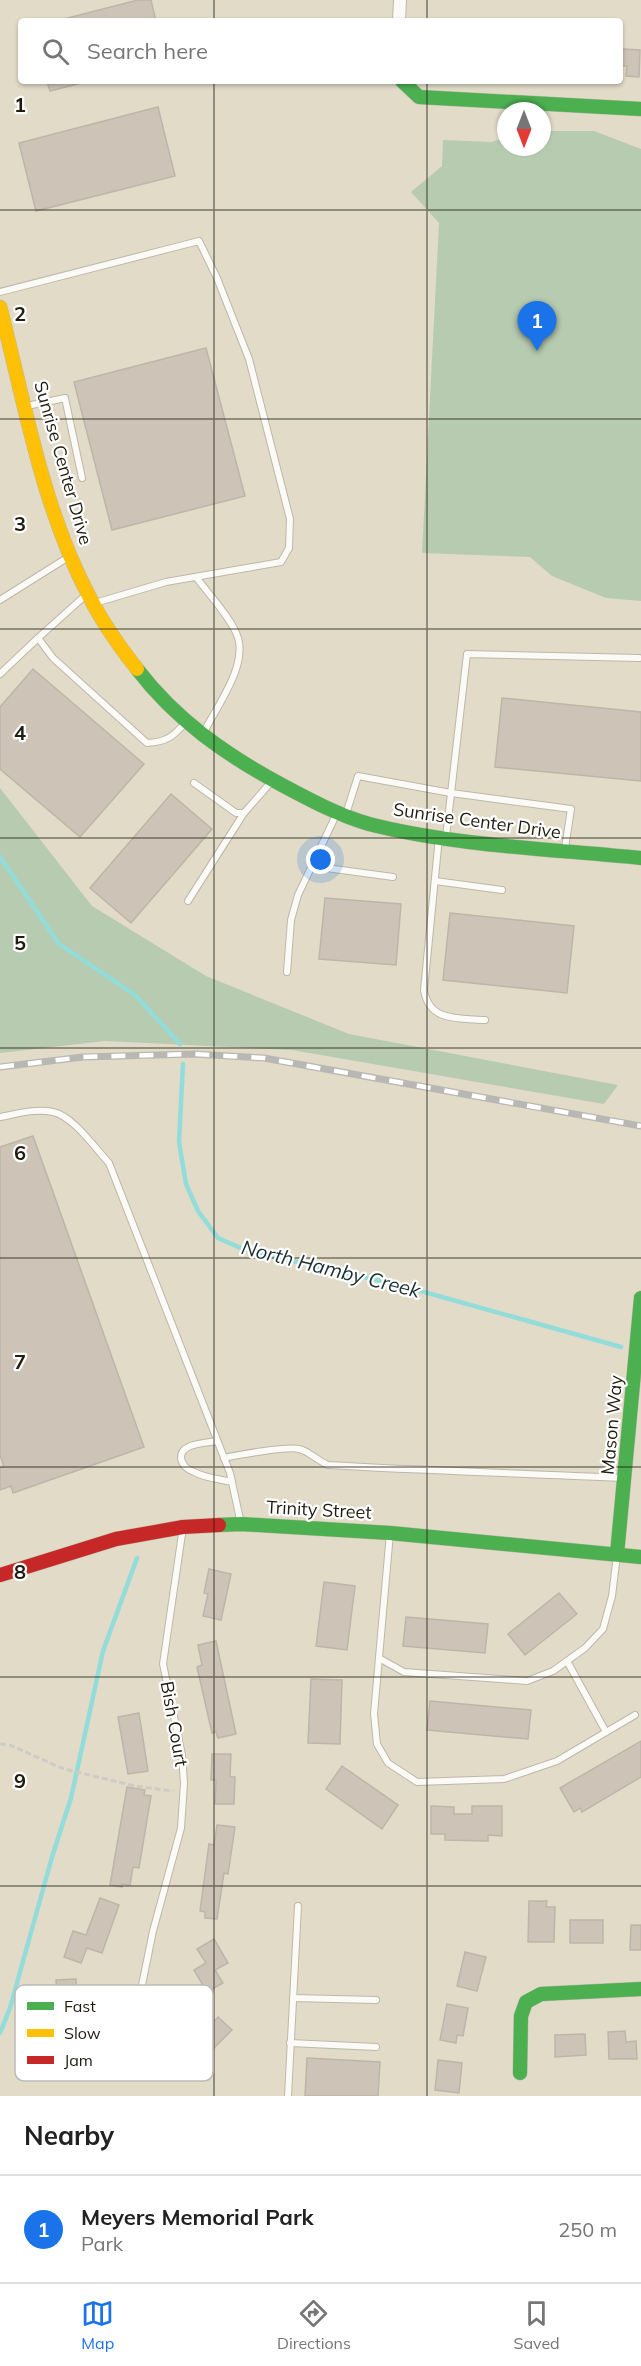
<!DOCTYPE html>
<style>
:root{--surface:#fff;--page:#f6f6f6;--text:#222;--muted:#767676;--line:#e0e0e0;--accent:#1a73e8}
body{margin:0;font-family:Mulish,sans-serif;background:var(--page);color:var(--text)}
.compass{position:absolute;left:497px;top:102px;width:54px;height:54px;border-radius:50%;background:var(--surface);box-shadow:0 2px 4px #0004;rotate:180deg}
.you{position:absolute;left:321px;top:860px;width:21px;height:21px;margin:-15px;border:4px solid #fff;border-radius:50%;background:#1a73e8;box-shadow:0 0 0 9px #1a73e833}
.badge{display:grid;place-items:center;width:39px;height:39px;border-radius:50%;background:var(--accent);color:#fff;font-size:20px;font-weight:700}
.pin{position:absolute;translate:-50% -50px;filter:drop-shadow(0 2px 3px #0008)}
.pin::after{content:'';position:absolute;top:32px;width:21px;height:18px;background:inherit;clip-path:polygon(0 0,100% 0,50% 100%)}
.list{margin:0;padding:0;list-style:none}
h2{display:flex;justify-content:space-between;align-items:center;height:78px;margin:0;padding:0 24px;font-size:26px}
h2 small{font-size:20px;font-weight:400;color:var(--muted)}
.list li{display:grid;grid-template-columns:39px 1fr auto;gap:18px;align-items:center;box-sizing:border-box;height:108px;padding:0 24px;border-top:2px solid var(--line)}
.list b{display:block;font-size:22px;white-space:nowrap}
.list p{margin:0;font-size:20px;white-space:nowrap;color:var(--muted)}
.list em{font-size:20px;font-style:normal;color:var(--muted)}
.icon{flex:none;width:33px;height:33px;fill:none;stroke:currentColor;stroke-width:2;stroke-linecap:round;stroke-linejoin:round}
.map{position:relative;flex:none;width:641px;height:2096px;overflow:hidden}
.search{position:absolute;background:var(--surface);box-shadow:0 2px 4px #0004;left:18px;right:18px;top:18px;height:66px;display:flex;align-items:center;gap:15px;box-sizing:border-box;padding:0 21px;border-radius:6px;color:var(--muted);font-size:22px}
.sheet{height:186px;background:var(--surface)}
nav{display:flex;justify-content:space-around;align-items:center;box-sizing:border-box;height:84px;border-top:2px solid var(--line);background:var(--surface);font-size:16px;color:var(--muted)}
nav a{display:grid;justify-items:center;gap:3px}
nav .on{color:var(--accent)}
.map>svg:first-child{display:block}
.green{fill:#b7cbb0}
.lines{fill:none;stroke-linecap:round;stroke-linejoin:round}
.stream{stroke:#92dcd9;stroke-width:4.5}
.building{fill:#cdc4b7;stroke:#beb5a8;stroke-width:1.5}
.lane-casing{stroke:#bcb8a9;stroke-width:8}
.street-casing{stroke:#bcb8a9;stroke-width:14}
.fast-casing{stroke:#bcb8a9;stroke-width:15}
.slow-casing{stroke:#bcb8a9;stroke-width:15}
.jam-casing{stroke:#bcb8a9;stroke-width:15}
.path{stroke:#cdcbc5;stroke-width:3;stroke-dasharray:6 3;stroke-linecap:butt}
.lane{stroke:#fbfaf7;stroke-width:6}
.street{stroke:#fbfaf7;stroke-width:12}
.fast{stroke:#4caf50;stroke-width:14}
.slow{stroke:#ffc107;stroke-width:14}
.jam{stroke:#c62828;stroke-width:14}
.rail-casing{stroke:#b9b7b3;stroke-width:7}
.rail{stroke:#fff;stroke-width:4.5;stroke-dasharray:14;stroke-linecap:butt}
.grid{fill:none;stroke:#201c0f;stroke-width:1.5;stroke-opacity:0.55}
.labels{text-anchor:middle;stroke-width:4.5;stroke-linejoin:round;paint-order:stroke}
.street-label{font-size:18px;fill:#201c0f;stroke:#fff}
.water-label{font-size:20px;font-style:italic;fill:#1b3030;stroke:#fff}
.key{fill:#fff;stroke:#bcbbb7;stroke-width:1.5}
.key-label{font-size:16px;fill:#201c0f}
.grid-label{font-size:20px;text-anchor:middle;font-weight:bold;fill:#201c0f;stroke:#fff;stroke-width:4.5;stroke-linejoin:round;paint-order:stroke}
</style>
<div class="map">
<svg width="641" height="2096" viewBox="0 0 641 2096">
<rect width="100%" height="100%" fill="#e2dbc8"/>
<g class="green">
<polygon points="542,131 594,131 641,149 641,601 606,598 552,576 530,557 422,553 439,223 411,192 442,166 443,140 491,142 506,137 506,147 542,147"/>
<polygon points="0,788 92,906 206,976 349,1034 618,1085 604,1104 292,1050 105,1041 0,1053"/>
</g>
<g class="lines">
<g class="stream">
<polyline points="0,857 59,944 135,995 180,1044"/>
<polyline points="183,1064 179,1142 186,1184 198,1211 218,1238 245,1250 399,1285 621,1347"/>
<polyline points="0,2033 10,2008 52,1857 71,1798 103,1651 137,1558"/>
</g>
</g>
<g class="building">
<polygon points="138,0 151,0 156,21 56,21"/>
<polygon points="622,49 640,50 639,77 626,76 627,66 620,66"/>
<polygon points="47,81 89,81 50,91"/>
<polygon points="158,107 175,176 36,211 19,143"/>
<polygon points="206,348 245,496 112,530 74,382"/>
<polygon points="33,669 144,764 80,837 0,769 0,707"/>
<polygon points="502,698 641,712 641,781 495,767"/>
<polygon points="171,794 212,829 131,923 90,888"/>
<polygon points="325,898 401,904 396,965 319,959"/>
<polygon points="450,913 574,926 567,993 443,980"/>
<polygon points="33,1136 144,1447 13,1493 11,1486 0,1490 0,1468 4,1467 0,1455 0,1147"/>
<polygon points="209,1569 231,1574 221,1620 203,1616 208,1594 204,1593"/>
<polygon points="324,1582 355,1586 347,1650 316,1646"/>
<polygon points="559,1593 577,1614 525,1655 508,1634"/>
<polygon points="406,1617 488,1624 485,1653 403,1646"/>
<polygon points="216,1641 236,1734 218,1738 216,1732 212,1733 197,1667 202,1665 198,1645"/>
<polygon points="311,1679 342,1680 340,1744 308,1743"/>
<polygon points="430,1701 531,1710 528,1739 427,1730"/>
<polygon points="139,1713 148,1771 128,1774 118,1717"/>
<polygon points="641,1741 641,1777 582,1812 580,1808 574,1812 560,1788"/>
<polygon points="212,1754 231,1754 230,1777 235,1777 234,1804 215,1804 216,1780 211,1780"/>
<polygon points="342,1766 398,1805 382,1829 326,1789"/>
<polygon points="127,1787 145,1790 144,1795 151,1796 139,1868 133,1867 130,1885 122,1884 122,1887 110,1885"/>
<polygon points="431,1806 454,1807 454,1814 472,1814 472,1806 502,1806 502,1836 488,1835 488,1841 445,1840 445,1834 431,1834"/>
<polygon points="217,1825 235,1827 228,1874 224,1873 217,1919 205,1918 205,1912 200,1911 209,1844 214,1845"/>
<polygon points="100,1898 119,1905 102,1953 87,1948 81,1963 64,1957 73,1931 86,1935"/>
<polygon points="529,1901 547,1901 546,1907 555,1907 554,1942 528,1942"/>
<rect x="570" y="1920" width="33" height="23"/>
<polygon points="631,1925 641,1925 641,1950 630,1950"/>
<polygon points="214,1939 228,1963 215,1970 223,1983 207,1992 194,1970 206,1963 197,1949"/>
<polygon points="465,1952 486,1957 477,1991 457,1986"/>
<polygon points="76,1979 79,2033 59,2034 56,1980"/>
<polygon points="447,2004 468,2008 463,2036 457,2035 456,2043 440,2040"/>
<polygon points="218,2017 232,2030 213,2049 204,2041 175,2072 159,2057 195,2018 207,2029"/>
<polygon points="625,2031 626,2042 636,2041 637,2059 609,2059 608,2032"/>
<polygon points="585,2034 586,2055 555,2057 555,2035"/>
<polygon points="307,2058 380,2062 378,2096 305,2096"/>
<polygon points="438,2060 462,2063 459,2093 435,2090"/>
</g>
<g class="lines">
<defs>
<g id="lane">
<polyline points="0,292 199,241 217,278 249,359 290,519 289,548 281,562 166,582 95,603"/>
<polyline points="27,406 65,398 82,478"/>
<path d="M 196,577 C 207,592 231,618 237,635 C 249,665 216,707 203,734"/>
<path d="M 87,594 L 38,638 L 53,658 L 147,743 C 166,742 173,737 185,723"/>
<polyline points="0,600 70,556"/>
<polyline points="0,674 38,638"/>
<polyline points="194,783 236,813 244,813 272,781"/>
<polyline points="346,814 358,776 451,793 571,809 565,848"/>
<path d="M 439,837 L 424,990 C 429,1022 458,1018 485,1020"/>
<polyline points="446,837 467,654 639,658"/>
<polyline points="312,866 393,877"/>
<polyline points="435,881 502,890"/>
<polyline points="188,901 244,813"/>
<polyline points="287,972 291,920 298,895 336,815"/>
<path d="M 0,1117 C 17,1114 35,1108 53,1112 C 73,1116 95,1148 109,1163 L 230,1473 L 241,1524"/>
<path d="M 217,1441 C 206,1443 180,1443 181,1458 C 182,1465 188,1470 194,1472 C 205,1478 219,1479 232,1482"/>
<path d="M 224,1458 C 237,1455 288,1446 299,1449 C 307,1450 318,1461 328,1465 C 426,1471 524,1473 622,1478"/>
<polyline points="390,1533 374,1714 377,1744 388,1763 417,1782 504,1779 557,1761 635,1715"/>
<polyline points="379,1658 404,1672 527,1681 553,1671 585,1648 603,1629 612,1596 617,1555"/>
<polyline points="567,1661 606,1732"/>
<polyline points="141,1990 153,1931 181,1828 184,1783 182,1755 163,1664 183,1527"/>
<polyline points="293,1998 376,2000"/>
<polyline points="290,2043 376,2047"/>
<polyline points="288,2096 298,1906"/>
</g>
<polyline id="street" points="399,21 400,0"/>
<g id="fast">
<polyline points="402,81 419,97 641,109"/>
<path d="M 137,669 C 176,720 226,755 282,785 C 310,800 338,815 369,824 C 455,846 553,849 641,858"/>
<polyline points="219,1525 241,1524 390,1533 641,1557"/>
<polyline points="617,1554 641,1298"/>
<polyline points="520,2073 521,2016 526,2002 541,1994 641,1989"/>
</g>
<path id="slow" d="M 0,307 C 25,404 42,507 89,596 C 102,622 119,646 137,669"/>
<polyline id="jam" points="0,1575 116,1539 183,1527 219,1525"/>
</defs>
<use href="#lane" class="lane-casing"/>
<use href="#street" class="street-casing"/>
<use href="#fast" class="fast-casing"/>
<use href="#slow" class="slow-casing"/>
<use href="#jam" class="jam-casing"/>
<polyline class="path" points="0,1744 10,1745 64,1769 135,1786 173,1791"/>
<use href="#lane" class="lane"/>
<use href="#street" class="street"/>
<use href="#fast" class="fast"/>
<use href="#slow" class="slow"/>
<use href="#jam" class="jam"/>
<defs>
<polyline id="rail" points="0,1067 83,1057 194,1054 264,1058 641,1126"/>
</defs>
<use href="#rail" class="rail-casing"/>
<use href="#rail" class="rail"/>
</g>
<path class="grid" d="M 214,0 L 214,21M 427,0 L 427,21M 214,81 L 214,2096M 427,81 L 427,2096M 0,210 L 641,210M 0,419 L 641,419M 0,629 L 641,629M 0,838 L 641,838M 0,1048 L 641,1048M 0,1258 L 641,1258M 0,1467 L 641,1467M 0,1677 L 641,1677M 0,1886 L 641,1886"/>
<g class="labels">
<g class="street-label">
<text transform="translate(63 463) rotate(74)" y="6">Sunrise Center Drive</text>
<text transform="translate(477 821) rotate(8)" y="6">Sunrise Center Drive</text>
<text transform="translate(612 1425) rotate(-85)" y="6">Mason Way</text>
<text transform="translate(319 1510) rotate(3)" y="6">Trinity Street</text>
<text transform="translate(174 1724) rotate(80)" y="6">Bish Court</text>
</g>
<g class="water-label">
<text transform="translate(331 1269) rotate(14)" y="7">North Hamby Creek</text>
</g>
</g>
<rect x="15" y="1985" width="198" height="96" rx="9" class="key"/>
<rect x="27" y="2002" width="27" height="8" fill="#4caf50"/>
<rect x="27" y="2029" width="27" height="8" fill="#ffc107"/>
<rect x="27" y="2056" width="27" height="8" fill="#c62828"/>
<g class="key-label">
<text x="64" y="2012">Fast</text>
<text x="64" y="2039">Slow</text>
<text x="64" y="2066">Jam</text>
</g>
<g class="grid-label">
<text x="20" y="112">1</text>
<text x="20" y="321">2</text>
<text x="20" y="531">3</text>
<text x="20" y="740">4</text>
<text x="20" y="950">5</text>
<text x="20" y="1160">6</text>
<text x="20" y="1369">7</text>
<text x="20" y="1579">8</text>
<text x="20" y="1788">9</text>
</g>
</svg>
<svg class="compass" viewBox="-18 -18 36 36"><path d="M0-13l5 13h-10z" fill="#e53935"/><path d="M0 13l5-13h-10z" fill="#767676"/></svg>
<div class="you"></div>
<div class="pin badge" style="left:537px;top:351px">1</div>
<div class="search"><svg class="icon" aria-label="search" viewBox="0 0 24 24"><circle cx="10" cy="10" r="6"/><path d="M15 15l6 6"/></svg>Search here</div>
</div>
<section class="sheet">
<h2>Nearby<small></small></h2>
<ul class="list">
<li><span class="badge">1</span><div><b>Meyers Memorial Park</b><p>Park</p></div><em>250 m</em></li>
</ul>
</section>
<nav>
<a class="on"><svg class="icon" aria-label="map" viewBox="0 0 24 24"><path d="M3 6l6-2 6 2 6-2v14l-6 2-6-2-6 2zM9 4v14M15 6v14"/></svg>Map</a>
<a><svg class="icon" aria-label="directions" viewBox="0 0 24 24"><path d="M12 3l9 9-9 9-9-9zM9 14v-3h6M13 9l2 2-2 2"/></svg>Directions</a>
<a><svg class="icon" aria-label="saved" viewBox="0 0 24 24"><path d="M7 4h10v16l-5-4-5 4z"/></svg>Saved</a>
</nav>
